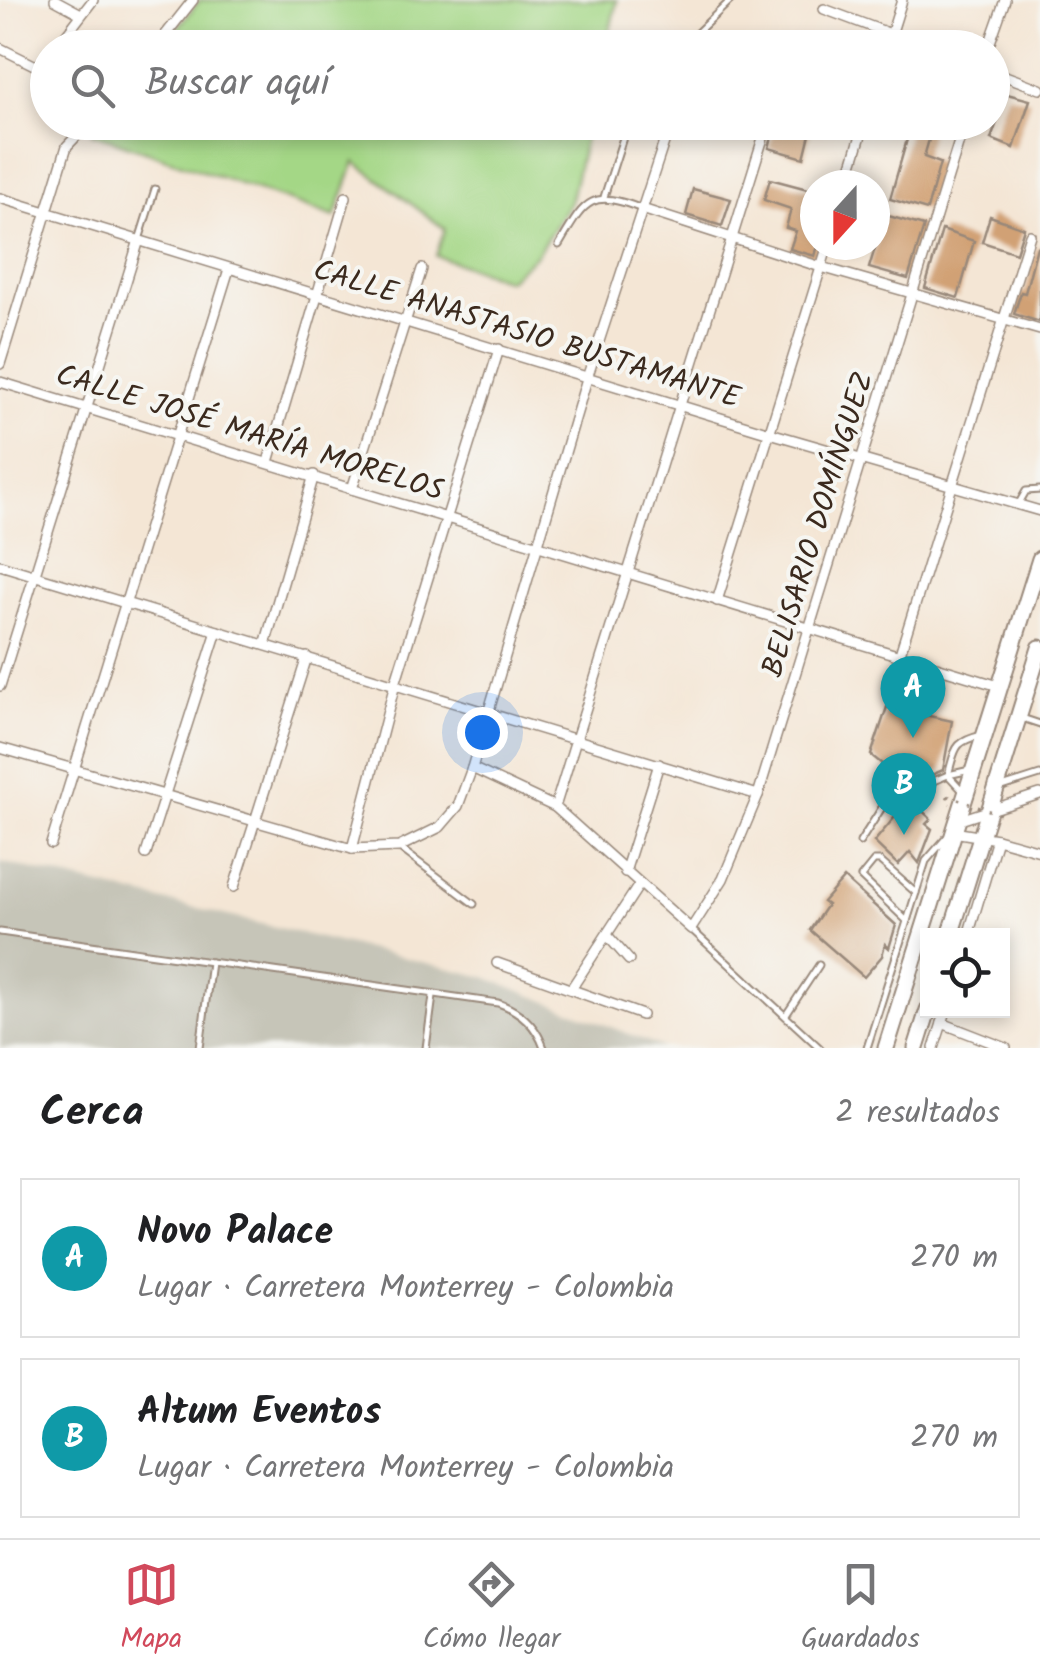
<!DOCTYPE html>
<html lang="es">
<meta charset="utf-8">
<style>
:root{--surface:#fff;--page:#f6f6f6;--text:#202124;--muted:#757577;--line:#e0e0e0;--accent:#d1495b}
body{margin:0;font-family:Kalam,sans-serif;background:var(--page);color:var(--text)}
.controls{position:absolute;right:30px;bottom:30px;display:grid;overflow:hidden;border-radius:0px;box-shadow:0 5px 15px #0003}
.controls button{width:90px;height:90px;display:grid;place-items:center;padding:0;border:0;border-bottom:2px solid var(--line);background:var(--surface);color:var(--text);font:50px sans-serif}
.compass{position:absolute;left:800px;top:170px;width:90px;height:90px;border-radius:50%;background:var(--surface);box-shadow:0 5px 15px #0003;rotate:201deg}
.you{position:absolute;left:482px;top:732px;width:35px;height:35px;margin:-25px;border:8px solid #fff;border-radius:50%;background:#1a73e8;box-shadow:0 0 0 15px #1a73e833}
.badge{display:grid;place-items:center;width:65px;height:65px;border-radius:50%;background:var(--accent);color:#fff;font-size:32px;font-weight:700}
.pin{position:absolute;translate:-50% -82px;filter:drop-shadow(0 2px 5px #0008)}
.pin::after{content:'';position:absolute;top:52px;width:35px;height:30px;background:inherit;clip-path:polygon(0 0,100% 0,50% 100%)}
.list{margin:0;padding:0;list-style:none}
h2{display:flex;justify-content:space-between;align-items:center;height:130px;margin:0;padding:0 40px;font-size:42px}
h2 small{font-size:32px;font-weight:400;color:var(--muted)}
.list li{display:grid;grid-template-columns:65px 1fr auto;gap:30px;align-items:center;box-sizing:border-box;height:160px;margin:0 20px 20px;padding:0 20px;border:2px solid var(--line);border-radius:0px}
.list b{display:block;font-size:38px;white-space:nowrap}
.list p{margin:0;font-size:32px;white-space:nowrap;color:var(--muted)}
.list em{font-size:32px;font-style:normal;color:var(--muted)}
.icon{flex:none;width:55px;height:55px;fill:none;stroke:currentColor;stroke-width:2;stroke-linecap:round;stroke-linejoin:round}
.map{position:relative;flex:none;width:1040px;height:1048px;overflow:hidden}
.search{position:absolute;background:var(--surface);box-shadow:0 5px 15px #0003;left:30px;right:30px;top:30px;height:110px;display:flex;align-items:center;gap:25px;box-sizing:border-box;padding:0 35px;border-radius:55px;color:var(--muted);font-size:38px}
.sheet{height:490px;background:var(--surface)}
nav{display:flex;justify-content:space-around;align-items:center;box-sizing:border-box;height:140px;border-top:2px solid var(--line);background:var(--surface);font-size:28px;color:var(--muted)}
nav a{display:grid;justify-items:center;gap:5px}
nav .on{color:var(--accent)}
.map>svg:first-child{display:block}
.industrial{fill:#c6c5b8}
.green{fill:#a4d786;stroke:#708052;stroke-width:2.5}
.building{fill:#d1a174}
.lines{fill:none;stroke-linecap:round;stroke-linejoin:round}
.lane-casing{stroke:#98887a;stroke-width:9}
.street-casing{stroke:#98887a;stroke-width:12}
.primary-casing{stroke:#98887a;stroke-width:19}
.path{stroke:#98887a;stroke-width:2.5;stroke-dasharray:2.5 8;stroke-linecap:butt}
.lane{stroke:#fff;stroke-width:5}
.street{stroke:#fff;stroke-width:9}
.primary{stroke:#fff;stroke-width:15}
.path-bridge{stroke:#98887a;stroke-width:2.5;stroke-dasharray:2.5 8;stroke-linecap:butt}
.labels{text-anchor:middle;stroke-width:8;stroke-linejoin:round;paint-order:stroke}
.street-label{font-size:30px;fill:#3b2a1e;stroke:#f6f6f2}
</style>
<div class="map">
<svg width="1040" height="1048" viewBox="0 0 1040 1048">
<rect width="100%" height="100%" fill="#f6f6f2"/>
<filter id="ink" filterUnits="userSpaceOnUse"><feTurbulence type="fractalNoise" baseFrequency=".01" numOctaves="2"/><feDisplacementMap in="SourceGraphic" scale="20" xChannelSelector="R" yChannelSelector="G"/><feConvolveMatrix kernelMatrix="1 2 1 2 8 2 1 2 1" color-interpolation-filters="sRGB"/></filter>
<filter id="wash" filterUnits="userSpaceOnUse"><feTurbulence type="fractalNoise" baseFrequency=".0048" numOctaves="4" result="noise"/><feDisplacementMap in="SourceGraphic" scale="40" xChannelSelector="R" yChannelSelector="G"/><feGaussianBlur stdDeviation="2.25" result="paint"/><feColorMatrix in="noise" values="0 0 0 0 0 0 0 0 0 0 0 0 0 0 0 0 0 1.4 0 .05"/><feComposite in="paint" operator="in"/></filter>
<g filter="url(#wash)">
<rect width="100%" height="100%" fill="#f4e6d5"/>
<polygon class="industrial" points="0,862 485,977 664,1048 0,1048"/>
<g class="green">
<polygon points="200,0 617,0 606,47 162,47"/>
<polygon points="101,122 588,123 570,203 536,255 508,280 436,256 445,229 355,162 335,217 92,133"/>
</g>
<g id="blocks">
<g class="building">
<polygon points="1007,94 1030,100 1014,148 991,139"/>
<polygon points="776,122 813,122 804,158 769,148"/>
<polygon points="912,122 934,122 924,157 940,163 927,210 890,199"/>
<polygon points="770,179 815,191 815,245 818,245 815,256 790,249 796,231 786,228 791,209 764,200"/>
<polygon points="693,189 731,199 722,226 686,215"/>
<polygon points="885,215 924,226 908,279 869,268"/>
<polygon points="990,216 1024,228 1016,253 982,242"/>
<polygon points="942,230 974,241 958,298 925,288"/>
<polygon points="1037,247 1040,247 1040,322 1014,314 1021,292 1025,293"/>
<polygon points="887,707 952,721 943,770 908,785 871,755"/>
<polygon points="910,799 931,819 926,824 932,829 919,863 910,852 898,865 874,842"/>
<polygon points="844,878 896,925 889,948 885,944 882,956 864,977 810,930 827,905 823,902"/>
</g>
</g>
</g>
<g filter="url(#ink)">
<use href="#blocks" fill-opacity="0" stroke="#98887a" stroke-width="2.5"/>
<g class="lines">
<defs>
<g id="lane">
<polyline points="681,48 731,0"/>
<polyline points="604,197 628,122"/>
<polyline points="139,240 155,189"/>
<path d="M 559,245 C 585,201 590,188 642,209"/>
<polyline points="1018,505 1026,491 1040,490"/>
<polyline points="1019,717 1040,724"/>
<polyline points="999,788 1040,775"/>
<path d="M 962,790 L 948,775 C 956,748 953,742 982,735"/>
<polyline points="860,842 883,806 891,799 948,775 970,770"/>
<polyline points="401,849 474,904"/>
<polyline points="907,921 861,877 874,861 880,861 916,893"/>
<polyline points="691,929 820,1048"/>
<path d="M 0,932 L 498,1003 C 521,1011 536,1025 544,1048"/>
<polyline points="786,1015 819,965"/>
<polyline points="200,1048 211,962"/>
<polyline points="426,1048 433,996"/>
<polyline points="867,1048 926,861 947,837"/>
</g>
<g id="street">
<polyline points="55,0 81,14"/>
<polyline points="824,9 928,48"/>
<polyline points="0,48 36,66 48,59"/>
<polyline points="56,48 93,0"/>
<polyline points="155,48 193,0"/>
<polyline points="887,48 902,0"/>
<polyline points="988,48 1005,0"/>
<polyline points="992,71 1040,89"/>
<polyline points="846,185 865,122"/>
<polyline points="0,198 770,433 1040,511"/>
<polyline points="642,209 821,267 1040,330"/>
<polyline points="0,364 67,146 90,122"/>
<polyline points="0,382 1002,687"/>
<polyline points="268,462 346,197"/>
<polyline points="352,489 422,269"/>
<polyline points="0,565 758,795"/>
<polyline points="717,601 828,245"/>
<polyline points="265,645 314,475"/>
<polyline points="899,657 1030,235"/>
<polyline points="0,686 139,240"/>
<polyline points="0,748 352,849 399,847 440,827 458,806 472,768 588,375 667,133"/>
<polyline points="472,768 555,807 691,929 723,879 758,795 965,122"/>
<polyline points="555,807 768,122"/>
<polyline points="957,821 1040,794"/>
<polyline points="953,832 997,839 1040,851"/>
<polyline points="51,844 229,269"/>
<polyline points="352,849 395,684 499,349"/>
<polyline points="146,854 217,631"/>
<polyline points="625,872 659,764"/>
<polyline points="234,887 307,657"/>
<polyline points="607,935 629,960"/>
<polyline points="968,936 997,839"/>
<polyline points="497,963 642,1015"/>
<polyline points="571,989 639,885"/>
<polyline points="942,1023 1006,1048"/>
<polyline points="934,1048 946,1011"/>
</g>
<g id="primary">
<polyline points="950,936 1040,648"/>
<polyline points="886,1048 1040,559"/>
<polyline points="916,1048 928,1010"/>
</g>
</defs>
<use href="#lane" class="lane-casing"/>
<use href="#street" class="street-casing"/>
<use href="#primary" class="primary-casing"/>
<polyline class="path" points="948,796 946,802 950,804"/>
<use href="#lane" class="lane"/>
<use href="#street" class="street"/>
<use href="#primary" class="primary"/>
<polyline class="path-bridge" points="948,796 1007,817"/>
</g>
</g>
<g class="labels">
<g class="street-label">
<text transform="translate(527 333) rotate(17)" y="10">CALLE ANASTASIO BUSTAMANTE</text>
<text transform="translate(250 432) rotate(17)" y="10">CALLE JOSÉ MARÍA MORELOS</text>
<text transform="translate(817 524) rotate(-73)" y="10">BELISARIO DOMÍNGUEZ</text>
</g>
</g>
</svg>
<div class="controls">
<button><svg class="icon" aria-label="locate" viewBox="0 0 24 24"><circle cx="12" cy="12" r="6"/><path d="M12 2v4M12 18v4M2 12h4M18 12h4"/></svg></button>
</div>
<svg class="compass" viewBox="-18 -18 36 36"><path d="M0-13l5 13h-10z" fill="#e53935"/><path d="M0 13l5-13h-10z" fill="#757577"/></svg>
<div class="you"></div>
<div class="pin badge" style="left:913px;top:738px;background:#0f9aa8">A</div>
<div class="pin badge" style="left:904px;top:835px;background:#0f9aa8">B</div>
<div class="search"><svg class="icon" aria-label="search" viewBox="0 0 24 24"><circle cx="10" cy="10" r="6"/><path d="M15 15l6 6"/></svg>Buscar aquí</div>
</div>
<section class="sheet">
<h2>Cerca<small>2 resultados</small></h2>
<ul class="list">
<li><span class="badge" style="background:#0f9aa8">A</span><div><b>Novo Palace</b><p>Lugar · Carretera Monterrey - Colombia</p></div><em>270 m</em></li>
<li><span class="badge" style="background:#0f9aa8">B</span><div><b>Altum Eventos</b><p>Lugar · Carretera Monterrey - Colombia</p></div><em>270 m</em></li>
</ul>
</section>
<nav>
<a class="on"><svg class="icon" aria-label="map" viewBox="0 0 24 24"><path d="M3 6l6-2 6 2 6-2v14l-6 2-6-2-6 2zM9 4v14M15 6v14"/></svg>Mapa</a>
<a><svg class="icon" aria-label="directions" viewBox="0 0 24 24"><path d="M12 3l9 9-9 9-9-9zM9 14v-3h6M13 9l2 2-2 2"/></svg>Cómo llegar</a>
<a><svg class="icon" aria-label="saved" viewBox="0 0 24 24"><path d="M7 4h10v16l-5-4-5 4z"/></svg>Guardados</a>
</nav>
